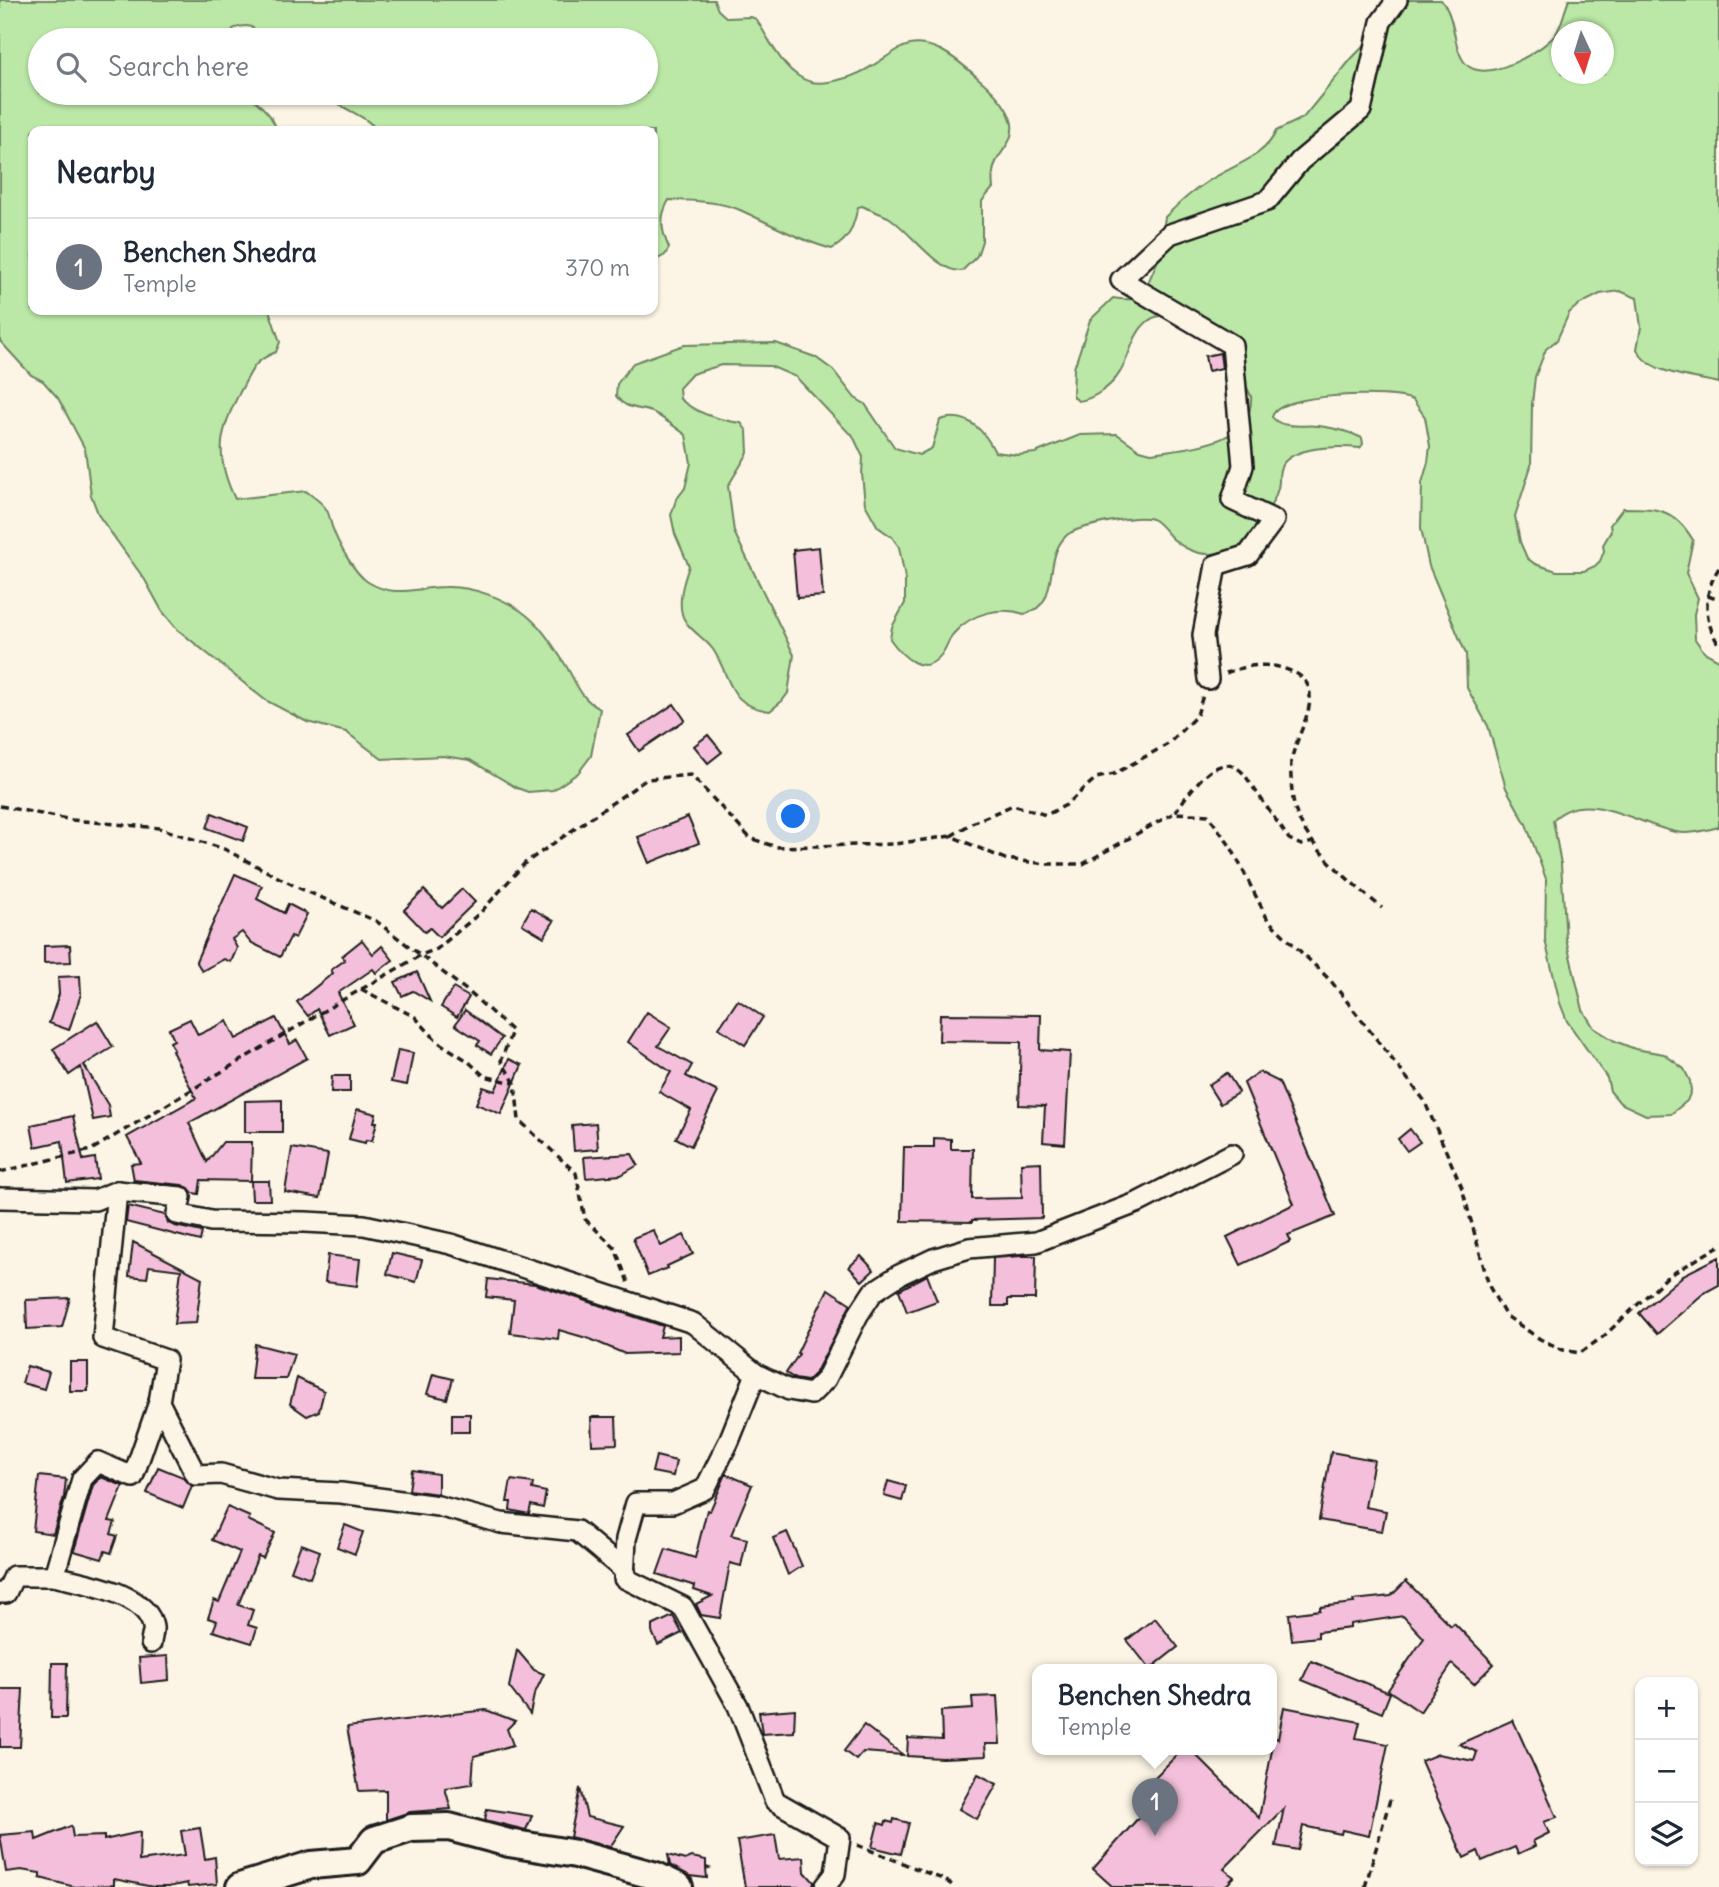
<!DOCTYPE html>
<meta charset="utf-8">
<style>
:root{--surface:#fff;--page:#f2f2f3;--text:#1f2937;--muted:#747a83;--line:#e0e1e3;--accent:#db2777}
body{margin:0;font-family:Delius,sans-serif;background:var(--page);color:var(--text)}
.controls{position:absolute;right:21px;bottom:21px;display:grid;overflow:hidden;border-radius:14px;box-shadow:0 2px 5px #0004}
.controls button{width:63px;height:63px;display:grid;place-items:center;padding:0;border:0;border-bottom:2px solid var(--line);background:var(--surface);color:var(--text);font:35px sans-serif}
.compass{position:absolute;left:1551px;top:21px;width:63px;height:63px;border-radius:50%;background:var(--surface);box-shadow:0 2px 5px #0004;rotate:176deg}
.you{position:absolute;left:794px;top:817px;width:24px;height:24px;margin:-18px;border:5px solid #fff;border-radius:50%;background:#1a73e8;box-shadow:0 0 0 10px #1a73e833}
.badge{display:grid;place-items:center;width:46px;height:46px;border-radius:50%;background:var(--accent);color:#fff;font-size:23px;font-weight:700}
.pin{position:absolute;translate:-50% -58px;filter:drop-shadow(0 2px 4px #0008)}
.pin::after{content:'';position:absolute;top:37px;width:24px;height:21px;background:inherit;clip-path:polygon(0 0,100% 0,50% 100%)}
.popup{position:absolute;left:1032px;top:1664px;width:245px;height:91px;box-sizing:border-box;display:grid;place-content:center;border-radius:14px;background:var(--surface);filter:drop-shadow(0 2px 5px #0005);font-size:23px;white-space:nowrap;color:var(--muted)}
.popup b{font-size:26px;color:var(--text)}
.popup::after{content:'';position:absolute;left:50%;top:100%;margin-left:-14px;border:14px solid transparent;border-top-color:var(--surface)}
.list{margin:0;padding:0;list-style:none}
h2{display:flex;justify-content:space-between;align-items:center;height:91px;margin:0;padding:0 28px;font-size:30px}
h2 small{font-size:23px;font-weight:400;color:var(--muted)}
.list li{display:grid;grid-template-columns:46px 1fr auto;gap:21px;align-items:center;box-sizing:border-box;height:98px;padding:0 28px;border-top:2px solid var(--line)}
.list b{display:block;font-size:26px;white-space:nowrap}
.list p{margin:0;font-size:23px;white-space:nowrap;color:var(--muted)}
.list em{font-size:23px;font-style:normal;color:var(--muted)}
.icon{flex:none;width:38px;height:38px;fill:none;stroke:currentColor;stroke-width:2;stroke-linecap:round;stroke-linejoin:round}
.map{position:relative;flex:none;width:1719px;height:1887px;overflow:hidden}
.search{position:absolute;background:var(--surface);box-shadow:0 2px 5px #0004;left:28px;top:28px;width:630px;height:77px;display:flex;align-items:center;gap:18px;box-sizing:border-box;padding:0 24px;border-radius:38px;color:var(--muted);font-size:26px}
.panel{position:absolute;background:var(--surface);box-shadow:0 2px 5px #0004;left:28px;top:126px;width:630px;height:189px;border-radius:14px}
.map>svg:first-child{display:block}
.green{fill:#bbe8a6;stroke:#6c8261;stroke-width:2;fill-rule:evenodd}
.building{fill:#f4bfda;stroke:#1c1c1c;stroke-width:2}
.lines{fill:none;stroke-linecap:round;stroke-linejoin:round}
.street-casing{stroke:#1c1c1c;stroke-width:24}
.secondary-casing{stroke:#1c1c1c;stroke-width:32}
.path{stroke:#1c1c1c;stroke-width:3.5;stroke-dasharray:7 5;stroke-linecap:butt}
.street{stroke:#fcf5e5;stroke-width:19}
.secondary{stroke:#fcf5e5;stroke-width:26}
</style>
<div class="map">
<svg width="1719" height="1887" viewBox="0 0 1719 1887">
<rect width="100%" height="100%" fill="#fcf5e5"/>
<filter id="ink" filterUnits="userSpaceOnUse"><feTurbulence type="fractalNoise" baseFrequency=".0143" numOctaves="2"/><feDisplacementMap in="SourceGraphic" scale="14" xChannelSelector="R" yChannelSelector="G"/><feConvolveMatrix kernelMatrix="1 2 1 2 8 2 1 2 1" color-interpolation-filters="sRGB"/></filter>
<g filter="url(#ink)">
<g class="green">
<path d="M 0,0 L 714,0 L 718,10 L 727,18 L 751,17 L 756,19 C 770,40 784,75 811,82 C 821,84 832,82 842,79 C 864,74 880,60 899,49 C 928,33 958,60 978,78 C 991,89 1009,106 1012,124 C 1014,141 1003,148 996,162 C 992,171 992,180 993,188 L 982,201 L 982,241 L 977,256 L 962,271 C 937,273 909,229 888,217 C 880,213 870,210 862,206 L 858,207 C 853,227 851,238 832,249 C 799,240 771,224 740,210 C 719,201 692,200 669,200 C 659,217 661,230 669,248 L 665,255 L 656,260 L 653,259 L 653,131 L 378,131 C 365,114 341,111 328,93 L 646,93 L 646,40 L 267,40 C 254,28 251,22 233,29 L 228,40 L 40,40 L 40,93 L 248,93 C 260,107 272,112 277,131 L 33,131 L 33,310 L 269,310 L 280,342 L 276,352 C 252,362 253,369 241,390 C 219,431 214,455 235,499 L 306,491 C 312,496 322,502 326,509 C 330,514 330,523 333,529 C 338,544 355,574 368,582 C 395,599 417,587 445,587 C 470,586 501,597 521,611 C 541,625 552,644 565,664 C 578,685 578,696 600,709 L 591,756 L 578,773 L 553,790 L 528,792 L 517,788 L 470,760 L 443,756 L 382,759 L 346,732 L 307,722 L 265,700 L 177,629 L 162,611 L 145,580 L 99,516 L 91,495 L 85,449 L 58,398 L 43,381 L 31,375 L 0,341 Z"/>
<path d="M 1409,0 L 1441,0 C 1457,18 1452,51 1467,65 C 1487,83 1541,52 1555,35 C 1562,26 1564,11 1569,0 L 1719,0 L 1719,383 C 1695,377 1647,374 1637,349 L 1641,327 L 1637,298 L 1620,291 L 1600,294 L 1578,305 L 1569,313 L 1557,340 L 1546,349 L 1535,377 L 1532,404 L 1531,466 L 1515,516 L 1520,542 L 1527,558 L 1535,564 L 1557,571 L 1584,571 L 1595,566 L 1600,561 L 1604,551 L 1603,545 L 1611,531 L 1610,525 L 1623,508 C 1657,508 1674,508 1693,540 L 1686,573 L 1698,598 L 1694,614 L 1695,639 L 1704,652 L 1719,660 L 1719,827 C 1706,830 1689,835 1676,832 C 1640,826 1586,786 1553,820 L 1561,864 L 1566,939 L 1583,1010 L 1594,1028 L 1615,1041 L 1635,1049 L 1664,1054 L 1684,1069 L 1690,1081 L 1691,1091 L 1687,1101 L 1671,1114 L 1646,1115 L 1620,1103 L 1610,1091 L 1607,1078 L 1567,1021 L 1560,1003 L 1545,940 L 1546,879 L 1526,824 L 1506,788 L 1488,726 L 1467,688 L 1466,654 L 1429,566 L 1421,528 L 1422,483 L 1428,462 L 1430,446 L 1425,417 L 1413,400 C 1393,391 1277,392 1272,417 C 1282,430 1304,424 1319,426 C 1335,428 1348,431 1362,438 L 1363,444 L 1360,448 C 1340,446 1292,445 1281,467 C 1278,473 1280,481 1278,488 C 1274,504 1265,515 1254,529 C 1248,537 1242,547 1232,550 C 1210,558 1190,554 1173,539 C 1167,534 1162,525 1154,520 C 1142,513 1078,526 1067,535 C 1041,558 1063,605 1024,614 C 1001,606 972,613 955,632 C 948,639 947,648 941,655 C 923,678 902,656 890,639 L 892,627 L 905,603 L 905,578 L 899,547 L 892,537 L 878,527 L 865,504 L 862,474 L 863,457 L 852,434 L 848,432 L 796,377 L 770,366 L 721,365 L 692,374 L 679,388 L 680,399 C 697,414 719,420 741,423 L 747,431 L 748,453 L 728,486 L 734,532 L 794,655 L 788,693 L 782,701 L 770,711 C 728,706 732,680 714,651 C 706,638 686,629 682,614 C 678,598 684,581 689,566 L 675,534 L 671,515 L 676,500 L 685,488 L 691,463 L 686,435 C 682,432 656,413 652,412 C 638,407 626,410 616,396 L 617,384 L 633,363 L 684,345 L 776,343 L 815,357 L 833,370 L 855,398 L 865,404 L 895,448 L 919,455 L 932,448 L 940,420 C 967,411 984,430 995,452 L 1018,455 L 1035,453 L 1080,435 L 1117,434 L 1140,450 L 1151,453 C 1186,447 1254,446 1251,396 C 1239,373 1224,328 1201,315 C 1193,311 1182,314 1174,315 C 1165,315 1156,315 1148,321 C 1126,339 1132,371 1102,391 C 1095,396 1087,400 1078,401 L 1073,396 L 1074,368 L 1090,320 L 1113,298 C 1122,299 1135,302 1143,294 L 1159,258 L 1165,217 C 1178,204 1191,192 1207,182 C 1230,166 1265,158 1276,131 L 1303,118 L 1352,58 ZM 1562,32 L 1604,32 L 1604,74 L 1562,74 Z"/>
</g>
<g class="building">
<polygon points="1220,353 1222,368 1208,371 1205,356"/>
<polygon points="819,547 823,596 797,598 793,550"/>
<polygon points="674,704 685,720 639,751 628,735"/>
<polygon points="708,735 722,752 708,763 694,746"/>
<polygon points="212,813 248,827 243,841 207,828"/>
<polygon points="688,817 699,843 649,863 638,837"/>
<polygon points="235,874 262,886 257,899 284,913 288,904 307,914 295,938 291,936 280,957 250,942 242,932 232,939 237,948 231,962 224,959 202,971 196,961"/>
<polygon points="462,889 475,902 439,937 430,928 425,932 404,910 424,890 442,908"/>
<polygon points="531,908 554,921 544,937 522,924"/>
<polygon points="362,940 373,954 382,946 393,960 376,973 373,969 338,993 354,1024 330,1035 317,1009 308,1016 297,1002 333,973 331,970 345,960 342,956"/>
<polygon points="70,945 71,962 44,963 44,946"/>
<polygon points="417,972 430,1001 413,991 402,996 395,982"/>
<polygon points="80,976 81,994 69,1030 49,1023 59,994 58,977"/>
<polygon points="453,988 469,997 457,1017 441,1007"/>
<polygon points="738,1000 763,1017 745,1045 719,1028"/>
<polygon points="465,1010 502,1038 491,1054 477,1045 480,1041 455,1025"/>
<polygon points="647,1012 671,1027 658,1046 692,1065 686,1076 718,1092 691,1146 676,1138 691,1110 659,1092 671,1072 628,1042"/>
<polygon points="940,1014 1041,1015 1040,1050 1070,1052 1065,1144 1043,1142 1045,1106 1019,1105 1021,1042 939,1041"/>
<polygon points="276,1018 290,1044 297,1040 307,1058 189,1123 207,1162 223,1142 252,1142 251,1181 201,1180 199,1194 193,1193 189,1188 182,1185 134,1180 131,1164 141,1163 127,1137 196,1098 172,1051 174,1050 170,1042 174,1040 169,1029 190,1019 198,1035 227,1021 236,1039"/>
<polygon points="97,1021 113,1047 84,1065 108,1105 110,1117 93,1120 81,1067 69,1075 53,1049"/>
<polygon points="398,1050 413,1053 407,1085 391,1082"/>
<polygon points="509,1059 522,1065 501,1114 476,1104 483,1087 495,1091"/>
<polygon points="1259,1072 1279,1082 1335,1216 1288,1235 1291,1241 1241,1265 1227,1237 1294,1204 1244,1083"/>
<polygon points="1227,1073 1239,1092 1220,1104 1208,1085"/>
<polygon points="332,1076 350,1076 350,1092 331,1092"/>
<polygon points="282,1100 282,1132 245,1132 245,1101"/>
<polygon points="357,1109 376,1114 374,1122 377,1122 372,1141 366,1140 365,1143 349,1139"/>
<polygon points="73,1116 83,1160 95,1158 98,1179 67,1183 62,1141 35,1147 31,1125"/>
<polygon points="596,1123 598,1149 574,1151 572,1125"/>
<polygon points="1410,1129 1420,1142 1407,1151 1398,1139"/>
<polygon points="934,1138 951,1139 951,1149 973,1149 972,1199 1022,1198 1021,1163 1041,1162 1042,1218 972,1220 972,1222 902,1221 904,1147 934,1147"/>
<polygon points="292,1148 328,1154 320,1198 285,1192"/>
<polygon points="632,1154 638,1165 621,1175 586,1178 584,1157"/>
<polygon points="251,1181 269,1181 270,1200 252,1200"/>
<polygon points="128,1206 165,1215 168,1223 175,1226 202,1232 200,1241 126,1222"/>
<polygon points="653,1230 661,1246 684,1235 693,1254 667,1266 668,1268 648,1276 633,1238"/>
<polygon points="133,1242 202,1278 196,1323 174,1324 181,1270 149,1266 147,1278 129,1276"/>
<polygon points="392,1253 422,1260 416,1282 387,1274"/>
<polygon points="328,1255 360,1259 357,1286 325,1282"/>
<polygon points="861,1256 874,1270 862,1281 849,1267"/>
<polygon points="1021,1256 1036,1256 1035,1299 1008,1299 1008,1306 992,1306 993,1258"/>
<polygon points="1719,1257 1719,1285 1704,1293 1657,1334 1639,1313 1685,1274"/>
<polygon points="927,1275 937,1301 907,1312 899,1290"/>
<polygon points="488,1279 535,1284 663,1326 660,1337 679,1336 679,1352 625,1354 590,1339 559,1330 558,1339 510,1333 514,1300 486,1297"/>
<polygon points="828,1289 851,1304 816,1372 807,1381 795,1379 786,1373 799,1354 797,1353"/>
<polygon points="70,1298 62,1327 27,1329 26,1300"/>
<polygon points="255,1344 294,1354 286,1379 251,1379"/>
<rect x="70" y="1362" width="18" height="29"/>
<polygon points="27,1366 49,1372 44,1389 22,1383"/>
<polygon points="433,1374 453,1379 447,1399 427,1394"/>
<polygon points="297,1378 324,1391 319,1411 307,1416 290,1404"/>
<rect x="452" y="1414" width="18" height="18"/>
<polygon points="591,1417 616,1417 617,1444 592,1445"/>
<polygon points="1331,1452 1374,1460 1365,1507 1386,1511 1382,1531 1319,1520"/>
<polygon points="656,1456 676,1461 673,1476 652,1472"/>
<polygon points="158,1467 183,1477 192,1486 183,1508 147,1493"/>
<polygon points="412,1470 438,1474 438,1494 409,1490"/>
<polygon points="726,1474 752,1485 731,1535 747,1539 741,1566 730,1563 720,1618 701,1615 696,1604 712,1596 694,1590 695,1586 657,1574 666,1549 695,1558 707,1510 710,1511"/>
<polygon points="39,1476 66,1479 64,1497 53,1534 33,1531"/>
<polygon points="101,1477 123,1486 109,1521 115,1522 111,1534 117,1536 111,1553 105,1551 102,1559 74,1551 93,1485"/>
<polygon points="511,1480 533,1483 532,1489 546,1492 543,1508 531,1505 529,1514 510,1510 511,1502 507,1502"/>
<polygon points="888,1481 906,1486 902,1501 884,1496"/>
<polygon points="227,1507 250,1517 248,1520 275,1533 263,1558 258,1556 238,1605 253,1610 248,1625 257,1628 252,1643 213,1631 217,1621 208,1618 214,1600 219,1602 240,1552 212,1540"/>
<polygon points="345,1525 363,1532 355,1554 337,1547"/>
<polygon points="787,1532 802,1566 788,1575 773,1538"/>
<polygon points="301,1544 320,1551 310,1578 291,1571"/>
<polygon points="1406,1581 1451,1626 1454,1623 1494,1664 1474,1684 1452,1664 1420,1712 1388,1690 1424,1638 1403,1616 1350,1624 1350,1628 1318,1632 1318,1637 1292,1640 1289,1614 1320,1610 1320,1607 1354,1603 1353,1600 1391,1596"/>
<polygon points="673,1616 682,1633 658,1645 652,1632 652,1626"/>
<polygon points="1155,1618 1178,1647 1150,1669 1127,1640"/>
<polygon points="517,1650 534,1670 544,1674 534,1695 530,1714 509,1687"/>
<polygon points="168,1656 169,1680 141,1683 139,1658"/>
<polygon points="1311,1661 1390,1693 1382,1713 1302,1680"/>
<polygon points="52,1663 67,1663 66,1718 51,1718"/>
<polygon points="0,1689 23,1689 20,1747 0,1747"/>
<polygon points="997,1696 1000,1744 985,1744 986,1756 942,1758 907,1756 908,1738 942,1740 941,1711 973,1709 972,1697"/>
<polygon points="1284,1707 1360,1722 1356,1738 1388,1744 1369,1836 1342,1830 1341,1834 1303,1826 1298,1850 1276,1846 1284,1808 1224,1869 1234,1877 1225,1887 1113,1887 1093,1869 1163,1790 1152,1780 1182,1750 1191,1750 1259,1818 1272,1750 1272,1737 1278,1739"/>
<polygon points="795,1709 794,1732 762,1734 759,1712"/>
<polygon points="486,1710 515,1721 507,1729 513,1745 474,1756 472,1784 445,1788 451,1809 410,1812 386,1820 386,1790 359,1791 347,1727"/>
<polygon points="1513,1720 1557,1817 1544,1822 1549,1833 1533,1841 1535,1846 1518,1854 1515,1847 1482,1861 1478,1851 1464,1858 1421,1761 1438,1754 1474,1761 1477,1752 1459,1744"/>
<polygon points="864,1725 903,1755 863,1752 856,1760 844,1751"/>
<polygon points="978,1774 997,1784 977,1819 959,1809"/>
<polygon points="580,1788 587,1817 624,1826 610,1847 570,1837"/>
<polygon points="487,1809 532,1816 526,1830 485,1820"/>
<polygon points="894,1819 909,1823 901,1854 872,1847 878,1823 885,1825 886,1821 893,1823"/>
<polygon points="71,1826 73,1837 104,1836 104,1840 140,1832 139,1861 185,1855 181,1831 200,1828 205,1859 215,1857 217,1884 188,1887 187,1883 168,1887 153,1887 114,1879 114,1885 75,1887 40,1878 40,1873 21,1870 6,1872 0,1835 35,1832 36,1840"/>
<polygon points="775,1835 779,1859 804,1857 805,1872 814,1882 813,1887 745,1887 737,1841"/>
<polygon points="668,1855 685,1860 692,1857 706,1860 706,1867 709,1868 706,1869 707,1878 689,1876 670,1865"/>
</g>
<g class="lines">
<defs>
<g id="street">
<polyline points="1208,679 1203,635 1216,565 1248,555 1274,520 1232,500 1243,466 1232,345 1121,280 1170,234 1267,201 1300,161 1361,110 1381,22 1397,0"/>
<polyline points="117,1191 103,1338 166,1360 159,1402 196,1475 221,1474 278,1490 341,1493 438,1506 501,1523 577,1531 625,1571"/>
<polyline points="0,1198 95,1200 117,1191 181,1197 177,1214 211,1221 305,1222 364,1225 451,1244 693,1323 756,1374 729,1441 705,1489 673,1503 636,1503 626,1539 624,1578 683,1607 738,1706 775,1801 840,1838 835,1874 825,1887"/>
<polyline points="756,1374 789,1390 811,1394 826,1379 858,1315 873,1292 899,1275 933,1259 969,1248 1036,1242 1139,1202 1232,1154"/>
<polyline points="0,1593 6,1593 14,1576 54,1576"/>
<path d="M 151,1643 C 151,1639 154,1631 153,1627 C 147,1592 82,1583 54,1576 L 82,1479 L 98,1462 L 133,1477 L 159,1402"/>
</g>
<polyline id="secondary" points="240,1887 311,1865 358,1861 374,1840 411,1828 449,1827 509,1843 576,1854 656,1876 679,1887"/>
</defs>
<use href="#street" class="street-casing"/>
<use href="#secondary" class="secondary-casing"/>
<g class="path">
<path d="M 1719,568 C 1703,592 1703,620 1719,645"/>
<polyline points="1708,596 1719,600"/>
<path d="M 1226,673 C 1247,665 1267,662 1288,670 C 1333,685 1296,731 1291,762 C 1290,771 1292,800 1295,809 C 1307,848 1352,883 1382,908"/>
<polyline points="0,806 72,820 159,828 224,849 299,888 376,921 470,993 512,1031 501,1061 515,1083 519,1120 576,1173 585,1219 615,1248 628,1282"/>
<path d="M 1175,812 C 1189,794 1218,745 1244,774 L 1289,839 L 1301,845 L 1313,842"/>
<polyline points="951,836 972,823 1013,805 1046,815 1066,805 1096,778 1114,774 1168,744 1197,715 1203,695"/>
<polyline points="361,989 415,1017 438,1042 468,1061 484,1076 514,1083"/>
<polyline points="0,1172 91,1150 320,1013 421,955 437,949 481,912 525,863 647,779 691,775 750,838 776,847 895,844 951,836 1005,859 1047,864 1083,864 1174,813 1208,815 1231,847 1268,920 1331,981 1424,1100 1462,1188 1489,1286 1505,1315 1540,1339 1563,1350 1580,1353 1604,1336 1667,1277 1719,1246"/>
<polyline points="857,1845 945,1880 955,1887"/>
<polyline points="1365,1887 1391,1796"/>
</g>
<use href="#street" class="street"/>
<use href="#secondary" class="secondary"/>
</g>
</g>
</svg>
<div class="controls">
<button>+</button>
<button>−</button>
<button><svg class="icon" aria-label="layers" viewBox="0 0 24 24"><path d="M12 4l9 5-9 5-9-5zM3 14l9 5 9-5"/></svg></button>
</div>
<svg class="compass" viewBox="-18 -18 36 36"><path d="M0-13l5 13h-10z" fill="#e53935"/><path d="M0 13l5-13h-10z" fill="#747a83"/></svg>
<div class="you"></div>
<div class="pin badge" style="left:1155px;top:1836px;background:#6b7280">1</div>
<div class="popup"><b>Benchen Shedra</b>Temple</div>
<div class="search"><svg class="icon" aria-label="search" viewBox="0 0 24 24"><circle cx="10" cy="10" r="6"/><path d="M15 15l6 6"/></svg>Search here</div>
<section class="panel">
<h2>Nearby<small></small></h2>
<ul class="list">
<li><span class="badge" style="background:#6b7280">1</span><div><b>Benchen Shedra</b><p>Temple</p></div><em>370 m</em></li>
</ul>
</section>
</div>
